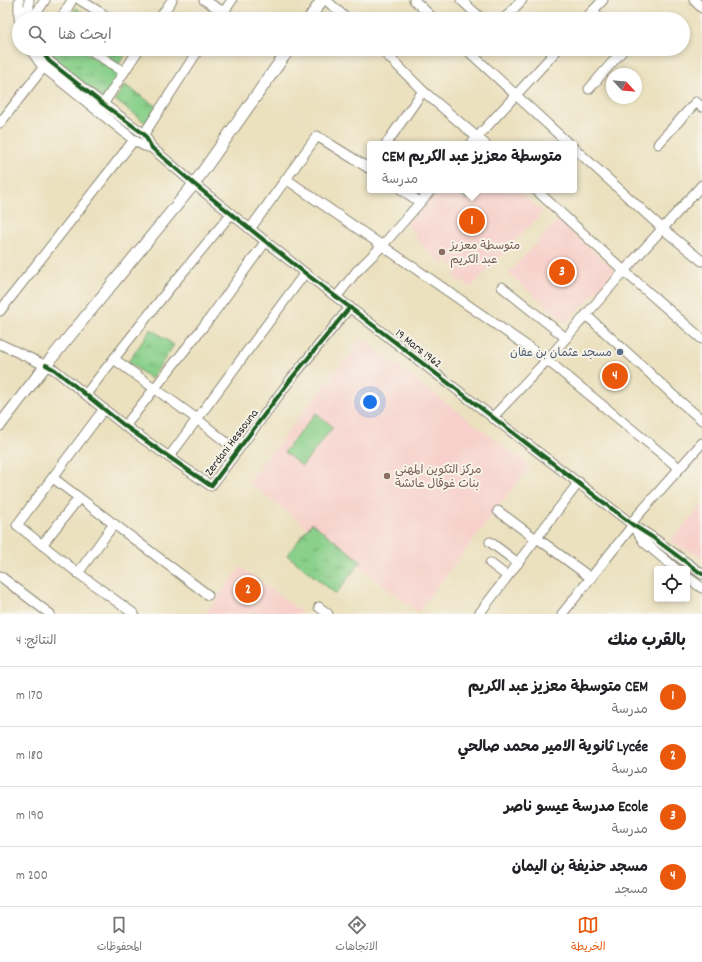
<!DOCTYPE html>
<html lang="ar">
<meta charset="utf-8">
<style>
:root{--surface:#fff;--page:#f6f6f6;--text:#202124;--muted:#757577;--line:#e0e0e0;--accent:#ea580c}
body{margin:0;font-family:Dekko,"Playpen Sans Arabic",sans-serif;background:var(--page);color:var(--text);direction:rtl}
.controls{position:absolute;right:12px;bottom:12px;display:grid;overflow:hidden;border-radius:4px;box-shadow:0 2px 6px #0003}
.controls button{width:36px;height:36px;display:grid;place-items:center;padding:0;border:0;border-bottom:1px solid var(--line);background:var(--surface);color:var(--text);font:20px sans-serif}
.compass{position:absolute;left:606px;top:68px;width:36px;height:36px;border-radius:50%;background:var(--surface);box-shadow:0 2px 6px #0003;rotate:116deg}
.you{position:absolute;left:370px;top:402px;width:14px;height:14px;margin:-10px;border:3px solid #fff;border-radius:50%;background:#1a73e8;box-shadow:0 0 0 6px #1a73e833}
.badge{display:grid;place-items:center;width:26px;height:26px;border-radius:50%;background:var(--accent);color:#fff;font-size:13px;font-weight:700}
.pin{position:absolute;translate:-50% -50%;border:2px solid #fff;box-shadow:0 1px 4px #0006}
.popup{position:absolute;left:367px;top:141px;width:210px;height:52px;box-sizing:border-box;display:grid;place-content:center;border-radius:4px;background:var(--surface);filter:drop-shadow(0 1px 3px #0005);font-size:13px;white-space:nowrap;color:var(--muted)}
.popup b{font-size:15px;color:var(--text)}
.popup::after{content:'';position:absolute;left:50%;top:100%;margin-left:-8px;border:8px solid transparent;border-top-color:var(--surface)}
.list{margin:0;padding:0;list-style:none}
h2{display:flex;justify-content:space-between;align-items:center;height:52px;margin:0;padding:0 16px;font-size:17px}
h2 small{font-size:13px;font-weight:400;color:var(--muted)}
.list li{display:grid;grid-template-columns:26px 1fr auto;gap:12px;align-items:center;box-sizing:border-box;height:60px;padding:0 16px;border-top:1px solid var(--line)}
.list b{display:block;font-size:15px;white-space:nowrap}
.list p{margin:0;font-size:13px;white-space:nowrap;color:var(--muted)}
.list em{font-size:13px;font-style:normal;color:var(--muted)}
.icon{flex:none;width:22px;height:22px;fill:none;stroke:currentColor;stroke-width:2;stroke-linecap:round;stroke-linejoin:round}
.map{position:relative;flex:none;width:702px;height:614px;overflow:hidden;direction:ltr}
.search{position:absolute;background:var(--surface);box-shadow:0 2px 6px #0003;left:12px;right:12px;top:12px;height:44px;display:flex;align-items:center;gap:10px;box-sizing:border-box;padding:0 14px;border-radius:22px;color:var(--muted);font-size:15px}
.sheet{height:292px;background:var(--surface)}
nav{display:flex;justify-content:space-around;align-items:center;box-sizing:border-box;height:56px;border-top:1px solid var(--line);background:var(--surface);font-size:11px;color:var(--muted)}
nav a{display:grid;justify-items:center;gap:2px}
nav .on{color:var(--accent)}
.map>svg:first-child{display:block}
.built{fill:#f7d0cb}
.grass{fill:url(#grass-tufts);stroke:#5a7e5b}
.garden{fill:#8ad08b;stroke:#5a7e5b}
.lines{fill:none;stroke-linecap:round;stroke-linejoin:round}
.minor-casing{stroke:#8b8675;stroke-width:11}
.major-casing{stroke:#8b8675;stroke-width:13}
.minor{stroke:#fff;stroke-width:9}
.major{stroke:#fff;stroke-width:11}
.cycleway-casing{stroke:#f7f3e8;stroke-width:6}
.cycleway{stroke:#1b5e20;stroke-width:4}
.education-dot{fill:#8d6e63;stroke:#f7f3e8;stroke-width:1.5}
.service-dot{fill:#5c6f8a;stroke:#f7f3e8;stroke-width:1.5}
.labels{text-anchor:middle;stroke-width:4;stroke-linejoin:round;paint-order:stroke}
.education-label{font-size:12px;fill:#785e54;stroke:#f7f3e8;text-anchor:start}
.street-label{font-size:12px;fill:#2b2b2b;stroke:#f7f3e8}
.service-label{font-size:12px;fill:#4e5e75;stroke:#f7f3e8;text-anchor:end}
</style>
<div class="map">
<svg width="702" height="614" viewBox="0 0 702 614">
<defs>
<pattern id="grass-tufts" width="24" height="20" patternUnits="userSpaceOnUse"><rect width="24" height="20" fill="#8ad08b"/><path d="M3 7l-1-3M5 7V3M7 7l1-3M15 17l-1-3M17 17v-4M19 17l1-3" fill="none" stroke="#71a972"/></pattern>
</defs>
<rect width="100%" height="100%" fill="#f7f3e8"/>
<filter id="ink" filterUnits="userSpaceOnUse"><feTurbulence type="fractalNoise" baseFrequency=".025" numOctaves="2"/><feDisplacementMap in="SourceGraphic" scale="8" xChannelSelector="R" yChannelSelector="G"/><feConvolveMatrix kernelMatrix="1 2 1 2 8 2 1 2 1" color-interpolation-filters="sRGB"/></filter>
<filter id="wash" filterUnits="userSpaceOnUse"><feTurbulence type="fractalNoise" baseFrequency=".012" numOctaves="4" result="noise"/><feDisplacementMap in="SourceGraphic" scale="16" xChannelSelector="R" yChannelSelector="G"/><feGaussianBlur stdDeviation="0.9" result="paint"/><feColorMatrix in="noise" values="0 0 0 0 0 0 0 0 0 0 0 0 0 0 0 0 0 1.4 0 .05"/><feComposite in="paint" operator="in"/></filter>
<g filter="url(#wash)">
<rect width="100%" height="100%" fill="#ebe1bf"/>
<g class="built">
<polygon points="437,190 518,190 543,212 470,288 461,280 459,282 453,275 458,270 447,260 442,264 439,263 438,260 437,260 414,236 415,235 406,225"/>
<polygon points="558,220 616,271 566,323 508,273"/>
<polygon points="362,339 530,466 418,612 248,482"/>
<polygon points="702,505 702,558 670,541"/>
<polygon points="241,567 304,614 205,614"/>
</g>
<g class="grass">
<polygon points="76,8 92,19 69,19"/>
<polygon points="50,49 80,49 122,75 104,100 52,59 50,54"/>
<polygon points="94,49 129,49 119,64"/>
<polygon points="125,85 157,107 146,123 115,100"/>
<polygon points="151,329 174,345 151,379 128,362"/>
<polygon points="312,523 361,561 336,594 287,555"/>
</g>
<g class="garden">
<polygon points="456,190 477,190 467,200"/>
<polygon points="316,413 333,427 302,466 284,452"/>
</g>
</g>
<g filter="url(#ink)">
<g class="lines">
<defs>
<g id="minor">
<polyline points="80,0 111,19"/>
<polyline points="204,0 224,12"/>
<polyline points="326,0 347,19"/>
<polyline points="414,0 434,19"/>
<polyline points="461,0 482,19"/>
<polyline points="694,0 702,8"/>
<polyline points="19,8 42,19"/>
<polyline points="593,11 601,19"/>
<polyline points="35,15 45,0"/>
<polyline points="29,18 29,0"/>
<polyline points="19,19 19,0"/>
<polyline points="61,19 72,0"/>
<polyline points="159,19 172,0"/>
<polyline points="219,19 232,0"/>
<polyline points="504,19 522,0"/>
<polyline points="585,19 603,0"/>
<polyline points="30,49 43,67 134,140 144,146 152,148"/>
<polyline points="40,49 49,61 103,104 144,134 152,148 194,184 305,273 633,525 652,537 702,574"/>
<polyline points="89,49 124,72"/>
<polyline points="381,49 423,91 485,144"/>
<polyline points="466,49 569,144"/>
<polyline points="589,89 624,49"/>
<polyline points="100,109 139,49"/>
<polyline points="0,123 47,63"/>
<polyline points="144,134 199,49"/>
<polyline points="386,144 423,91"/>
<polyline points="471,144 558,49"/>
<polyline points="658,144 696,102 702,107"/>
<polyline points="574,148 663,229 702,261"/>
<polyline points="286,179 547,360 679,468"/>
<polyline points="702,185 624,271 702,339"/>
<polyline points="402,190 420,202"/>
<polyline points="250,229 317,136 370,169"/>
<polyline points="502,287 566,338"/>
<polyline points="337,296 356,272 382,246 431,190"/>
<polyline points="0,311 134,140"/>
<polyline points="586,315 642,366 676,398 702,420"/>
<polyline points="0,344 55,370 125,426 169,457 211,486 291,379 350,307"/>
<polyline points="114,359 197,419 237,451"/>
<polyline points="86,394 169,289 231,214"/>
<polyline points="104,409 17,525 78,573 134,614"/>
<polyline points="492,418 547,360 624,271 536,190"/>
<polyline points="125,426 210,318 266,241"/>
<polyline points="169,457 305,273"/>
<polyline points="53,478 208,595"/>
<polyline points="498,511 536,539"/>
<polyline points="631,523 702,443"/>
<polyline points="635,528 644,542 676,569"/>
<polyline points="537,538 591,578"/>
<polyline points="490,542 518,563"/>
<polyline points="42,545 79,498"/>
<polyline points="490,563 507,576"/>
<polyline points="78,573 114,524"/>
<polyline points="0,576 50,614"/>
<polyline points="687,577 702,588"/>
<polyline points="319,607 328,614"/>
<polyline points="479,614 579,482"/>
<polyline points="562,614 633,525"/>
</g>
<g id="major">
<polyline points="309,19 322,0"/>
<polyline points="0,425 46,365 194,184 289,49"/>
</g>
</defs>
<use href="#minor" class="minor-casing"/>
<use href="#major" class="major-casing"/>
<use href="#minor" class="minor"/>
<use href="#major" class="major"/>
<defs>
<g id="cycleway">
<polyline points="40,49 49,61 103,104 144,134 152,148 194,184 305,273 633,525 652,537 702,574"/>
<polyline points="46,365 55,370 125,426 169,457 211,486 291,379 350,307"/>
</g>
</defs>
<use href="#cycleway" class="cycleway-casing"/>
<use href="#cycleway" class="cycleway"/>
</g>
</g>
<g class="education-dot">
<circle cx="442" cy="252" r="4"/>
<circle cx="387" cy="476" r="4"/>
</g>
<circle class="service-dot" cx="620" cy="352" r="4"/>
<g class="labels">
<g class="education-label">
<text x="450" y="249">متوسطة معزيز<tspan x="450" dy="14">عبد الكريم</tspan></text>
<text x="395" y="473">مركز التكوين المهني<tspan x="395" dy="14">بنات غوقال عائشة</tspan></text>
</g>
<g class="street-label">
<text transform="translate(419 348) rotate(38)" y="4">19 Mars 1962</text>
<text transform="translate(231 442) rotate(-53)" y="4">Zerdani Hessouna</text>
</g>
<g class="service-label">
<text x="612" y="356">مسجد عثمان بن عفان</text>
</g>
</g>
</svg>
<div class="controls">
<button><svg class="icon" aria-label="locate" viewBox="0 0 24 24"><circle cx="12" cy="12" r="6"/><path d="M12 2v4M12 18v4M2 12h4M18 12h4"/></svg></button>
</div>
<svg class="compass" viewBox="-18 -18 36 36"><path d="M0-13l5 13h-10z" fill="#e53935"/><path d="M0 13l5-13h-10z" fill="#757577"/></svg>
<div class="you"></div>
<div class="pin badge" style="left:472px;top:221px">1</div>
<div class="popup"><b>CEM متوسطة معزيز عبد الكريم</b>مدرسة</div>
<div class="pin badge" style="left:248px;top:590px">2</div>
<div class="pin badge" style="left:562px;top:272px">3</div>
<div class="pin badge" style="left:615px;top:376px">4</div>
<div class="search"><svg class="icon" aria-label="search" viewBox="0 0 24 24"><circle cx="10" cy="10" r="6"/><path d="M15 15l6 6"/></svg>ابحث هنا</div>
</div>
<section class="sheet">
<h2>بالقرب منك<small>النتائج: 4</small></h2>
<ul class="list">
<li><span class="badge">1</span><div><b>CEM متوسطة معزيز عبد الكريم</b><p>مدرسة</p></div><em>170 m</em></li>
<li><span class="badge">2</span><div><b>Lycée ثانوية الامير محمد صالحي</b><p>مدرسة</p></div><em>180 m</em></li>
<li><span class="badge">3</span><div><b>Ecole مدرسة عيسو ناصر</b><p>مدرسة</p></div><em>190 m</em></li>
<li><span class="badge">4</span><div><b>مسجد حذيفة بن اليمان</b><p>مسجد</p></div><em>200 m</em></li>
</ul>
</section>
<nav>
<a class="on"><svg class="icon" aria-label="map" viewBox="0 0 24 24"><path d="M3 6l6-2 6 2 6-2v14l-6 2-6-2-6 2zM9 4v14M15 6v14"/></svg>الخريطة</a>
<a><svg class="icon" aria-label="directions" viewBox="0 0 24 24"><path d="M12 3l9 9-9 9-9-9zM9 14v-3h6M13 9l2 2-2 2"/></svg>الاتجاهات</a>
<a><svg class="icon" aria-label="saved" viewBox="0 0 24 24"><path d="M7 4h10v16l-5-4-5 4z"/></svg>المحفوظات</a>
</nav>
